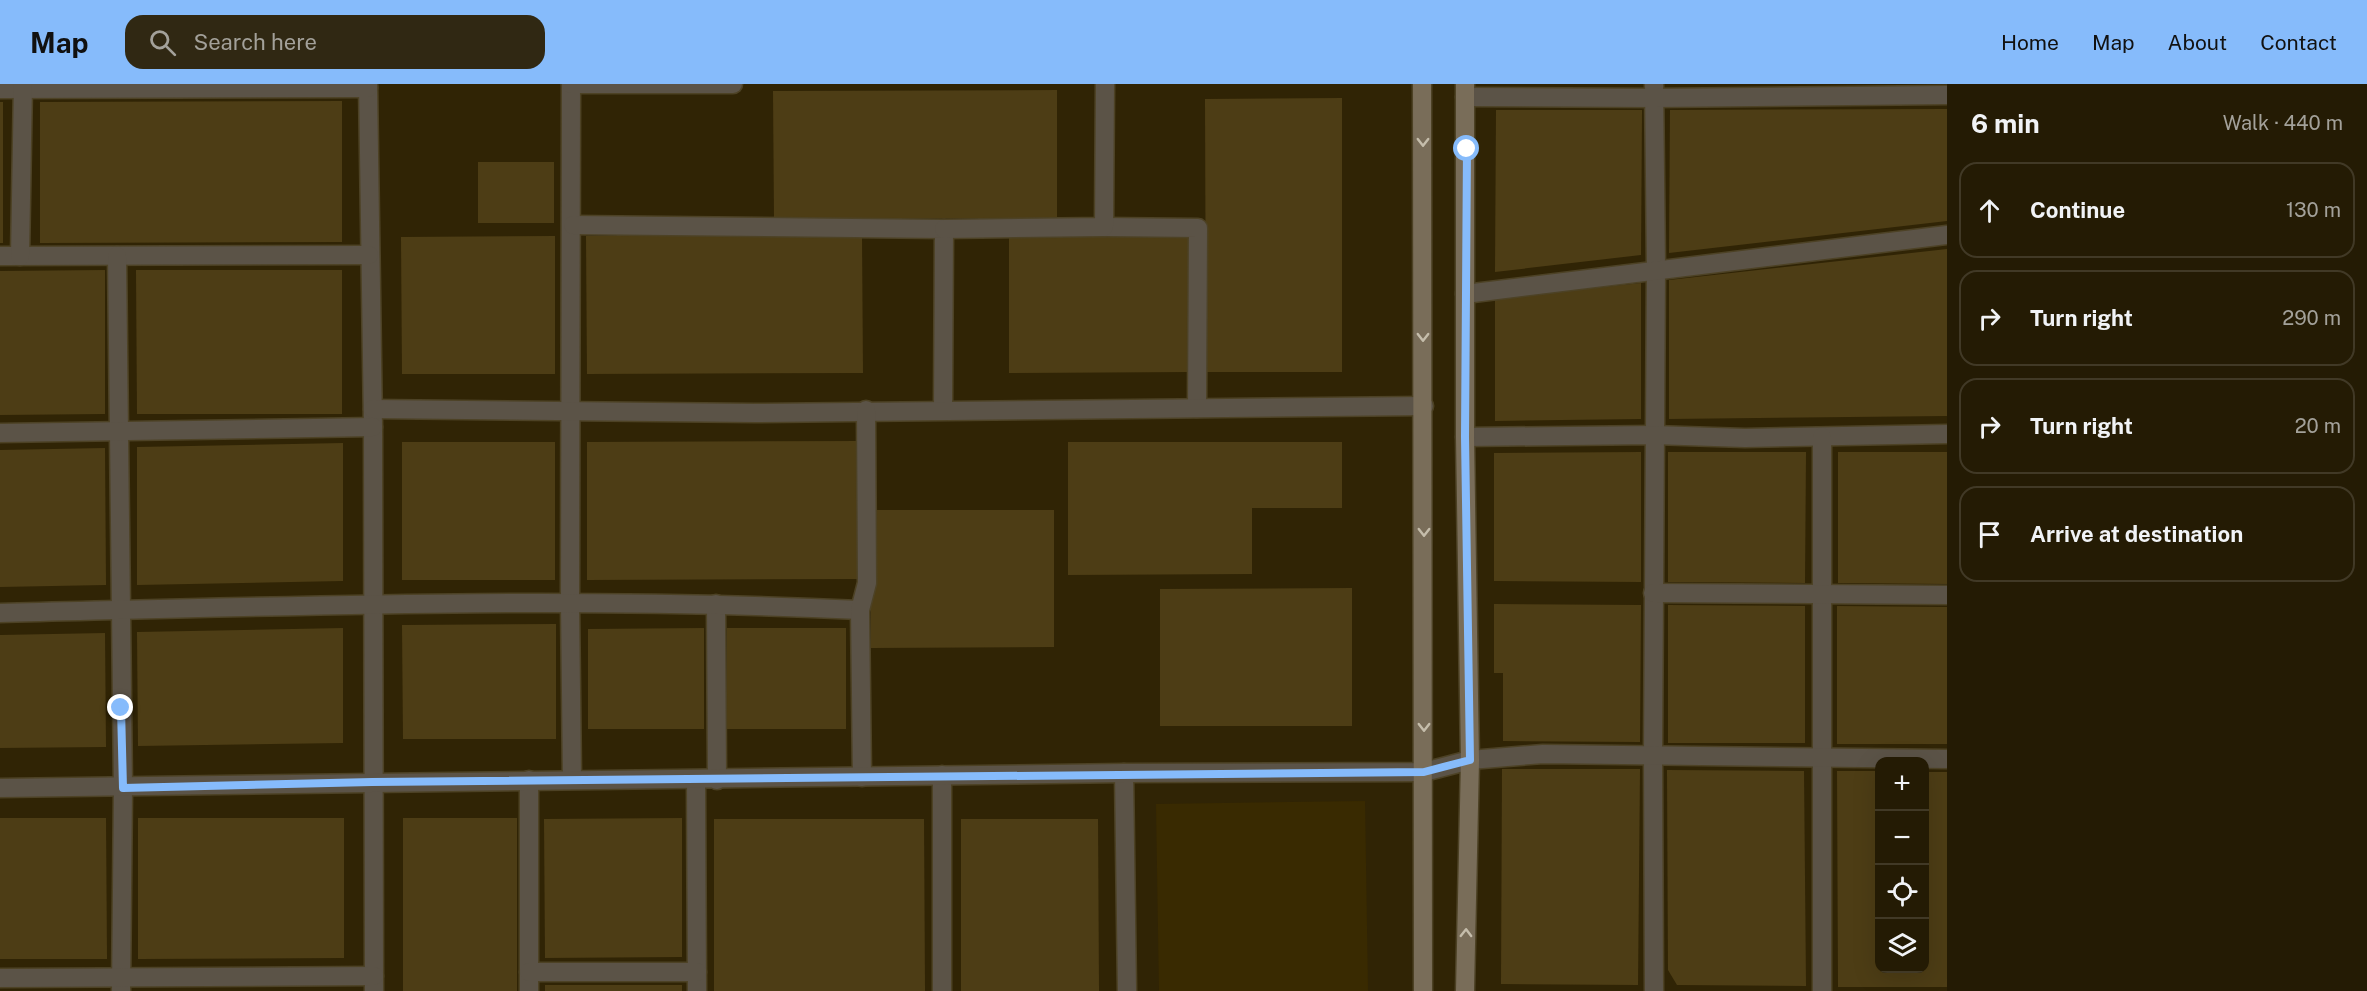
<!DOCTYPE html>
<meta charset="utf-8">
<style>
:root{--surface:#241b04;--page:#302813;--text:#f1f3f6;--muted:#a3a19a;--line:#413926;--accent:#86bbfb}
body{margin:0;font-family:"Public Sans",sans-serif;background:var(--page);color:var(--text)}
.controls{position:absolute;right:18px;bottom:18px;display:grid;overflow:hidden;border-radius:12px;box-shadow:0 6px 24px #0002}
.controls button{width:54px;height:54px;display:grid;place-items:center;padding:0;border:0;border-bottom:2px solid var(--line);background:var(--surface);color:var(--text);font:30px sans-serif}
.stop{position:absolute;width:18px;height:18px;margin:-14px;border:4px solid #86bbfb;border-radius:50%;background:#fff}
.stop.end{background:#86bbfb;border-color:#fff;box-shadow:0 2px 6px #0008}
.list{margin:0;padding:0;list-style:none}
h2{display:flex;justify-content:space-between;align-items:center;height:78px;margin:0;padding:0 24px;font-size:26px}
h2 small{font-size:20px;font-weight:400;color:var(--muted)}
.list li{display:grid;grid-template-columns:39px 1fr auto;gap:18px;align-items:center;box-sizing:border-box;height:96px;margin:0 12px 12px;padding:0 12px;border:2px solid var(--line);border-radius:18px}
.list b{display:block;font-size:22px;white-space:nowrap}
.list em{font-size:20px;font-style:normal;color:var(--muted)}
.icon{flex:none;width:33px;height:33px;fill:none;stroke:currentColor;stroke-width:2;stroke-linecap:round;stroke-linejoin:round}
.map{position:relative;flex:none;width:1947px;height:907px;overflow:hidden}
header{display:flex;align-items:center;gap:36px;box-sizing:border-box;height:84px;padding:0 30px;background:var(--accent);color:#111}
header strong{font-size:28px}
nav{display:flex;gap:33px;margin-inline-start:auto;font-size:21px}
.search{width:420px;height:54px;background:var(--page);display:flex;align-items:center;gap:15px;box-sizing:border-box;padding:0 21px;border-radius:18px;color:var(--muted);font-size:22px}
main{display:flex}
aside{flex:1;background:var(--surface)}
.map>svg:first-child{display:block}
.built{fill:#392a01}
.building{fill:#4d3d15}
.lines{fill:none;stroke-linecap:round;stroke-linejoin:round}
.street-casing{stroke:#4d4225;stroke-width:21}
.secondary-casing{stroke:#4d4225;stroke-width:21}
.street{stroke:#5b5347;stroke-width:18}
.secondary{stroke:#796d59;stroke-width:18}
.oneway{stroke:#c5bdab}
.route{stroke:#86bbfb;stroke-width:8}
</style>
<header>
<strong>Map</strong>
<div class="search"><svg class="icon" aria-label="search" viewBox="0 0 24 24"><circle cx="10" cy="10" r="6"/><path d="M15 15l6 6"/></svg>Search here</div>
<nav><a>Home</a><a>Map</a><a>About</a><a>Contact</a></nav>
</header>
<main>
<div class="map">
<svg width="1947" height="907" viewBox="0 0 1947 907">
<rect width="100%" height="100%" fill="#302405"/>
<polygon class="built" points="1365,717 1368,907 1159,907 1156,720"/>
<g class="building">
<polygon points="1057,6 1057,134 774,135 773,7"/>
<polygon points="1342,14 1342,288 1206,288 1205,15"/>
<polygon points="342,17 342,158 40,159 40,18"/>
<rect x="0" y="18" width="3" height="141"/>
<polygon points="1947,25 1947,137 1669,169 1670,26"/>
<polygon points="1496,26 1642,26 1641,171 1495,188"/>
<rect x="478" y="78" width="76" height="61"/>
<polygon points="1009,151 1192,151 1192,288 1009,289"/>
<polygon points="555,152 555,290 402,290 401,153"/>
<polygon points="586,152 862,152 863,289 587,290"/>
<polygon points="1947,165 1947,332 1669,335 1669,196"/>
<polygon points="105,186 105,330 0,331 0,187"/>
<polygon points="136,186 342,186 342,330 137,330"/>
<polygon points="1641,199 1641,335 1495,337 1495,215"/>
<polygon points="862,357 863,495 587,496 587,358"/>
<rect x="402" y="358" width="153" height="138"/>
<polygon points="1068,358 1342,358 1342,424 1252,424 1252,490 1068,491"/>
<polygon points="343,359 343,497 137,501 137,363"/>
<polygon points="105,364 106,501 0,503 0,366"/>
<polygon points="1641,368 1641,498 1494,497 1494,369"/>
<polygon points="1668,368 1806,368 1805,499 1668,498"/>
<polygon points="1838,368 1947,368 1947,500 1838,499"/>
<polygon points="871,426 1054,426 1054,563 871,564"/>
<polygon points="1352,504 1352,642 1160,642 1160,505"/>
<polygon points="1494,520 1641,521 1640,658 1503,657 1503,589 1494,589"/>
<polygon points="1668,521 1805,522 1805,659 1668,659"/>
<polygon points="1837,522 1947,523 1947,660 1837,660"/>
<polygon points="556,540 556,655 403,655 402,541"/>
<polygon points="343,544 343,659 138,662 137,548"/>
<polygon points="704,544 704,645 588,645 588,545"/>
<rect x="727" y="544" width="119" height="101"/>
<polygon points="105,549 106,663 0,664 0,551"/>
<polygon points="1502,685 1640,685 1638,901 1501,900"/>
<polygon points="1667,686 1804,687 1806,902 1677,901 1668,886"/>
<polygon points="1837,687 1880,687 1880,885 1924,885 1924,688 1947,688 1947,903 1838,903"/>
<polygon points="0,734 106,734 107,875 0,875"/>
<polygon points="138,734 344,734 344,874 138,875"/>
<rect x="403" y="734" width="114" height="173"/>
<polygon points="682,734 682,873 545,874 544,735"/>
<polygon points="714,735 924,735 925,907 714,907"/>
<polygon points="961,735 1098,735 1099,907 961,907"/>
<rect x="545" y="901" width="137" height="6"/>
</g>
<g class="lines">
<defs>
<g id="street">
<polyline points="368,0 373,343 374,907"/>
<polyline points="571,0 570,520 572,695"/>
<polyline points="571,0 733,0"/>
<polyline points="1654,0 1656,184 1653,671 1654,907"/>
<polyline points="0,5 368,4"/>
<polyline points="1465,13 1654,14 1947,11"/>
<polyline points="573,141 944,145 943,325"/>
<polyline points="1104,143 1198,144 1197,324"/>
<polyline points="944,145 1104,143 1105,0"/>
<polyline points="0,172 369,171"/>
<polyline points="20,172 23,0"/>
<polyline points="117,172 123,704 121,907"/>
<polyline points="1465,210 1947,151"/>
<polyline points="373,325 754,329 1424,322"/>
<polyline points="0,349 373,343"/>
<polyline points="1465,353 1654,351 1745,354 1947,350"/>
<polyline points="1822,353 1822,907"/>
<polyline points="1653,509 1947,511"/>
<polyline points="716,520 717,696"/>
<path d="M 0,529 C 286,522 573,512 860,526"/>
<polyline points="1124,689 1127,907"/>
<polyline points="942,691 942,907"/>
<polyline points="862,693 860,526 867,499 866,326"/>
<polyline points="529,696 529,907"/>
<polyline points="696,696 697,907"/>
<polyline points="0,704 1124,689 1424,688 1470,676 1543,670 1947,675"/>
<polyline points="529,888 697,888"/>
<polyline points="0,894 374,892"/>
</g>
<g id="secondary">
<polyline points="1422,0 1423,907"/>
<polyline points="1465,0 1465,353 1470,676 1465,907"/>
</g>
</defs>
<use href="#street" class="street-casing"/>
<use href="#secondary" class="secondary-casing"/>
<use href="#street" class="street"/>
<use href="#secondary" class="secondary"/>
</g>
<defs><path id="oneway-chevron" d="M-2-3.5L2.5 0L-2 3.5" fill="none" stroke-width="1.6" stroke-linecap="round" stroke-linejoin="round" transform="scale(1.5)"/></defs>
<g class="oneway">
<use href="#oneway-chevron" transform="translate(1423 58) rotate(90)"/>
<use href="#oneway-chevron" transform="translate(1423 253) rotate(90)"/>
<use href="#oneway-chevron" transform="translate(1424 448) rotate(90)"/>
<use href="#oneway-chevron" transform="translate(1424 643) rotate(90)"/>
<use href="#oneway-chevron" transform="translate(1466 849) rotate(-89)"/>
</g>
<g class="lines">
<polyline class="route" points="121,624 123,704 372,698 1424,688 1470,676 1465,353 1467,65"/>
</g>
</svg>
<div class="controls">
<button>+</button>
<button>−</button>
<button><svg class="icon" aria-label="locate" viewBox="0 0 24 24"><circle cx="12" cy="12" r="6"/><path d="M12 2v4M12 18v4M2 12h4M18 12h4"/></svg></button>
<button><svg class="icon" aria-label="layers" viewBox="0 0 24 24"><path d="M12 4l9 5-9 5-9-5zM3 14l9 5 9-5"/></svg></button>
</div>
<div class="stop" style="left:1467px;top:65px"></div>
<div class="stop end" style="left:121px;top:624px"></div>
</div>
<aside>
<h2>6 min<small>Walk · 440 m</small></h2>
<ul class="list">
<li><svg class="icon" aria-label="ahead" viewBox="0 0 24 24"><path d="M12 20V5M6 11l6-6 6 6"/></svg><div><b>Continue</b></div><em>130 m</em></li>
<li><svg class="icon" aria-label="right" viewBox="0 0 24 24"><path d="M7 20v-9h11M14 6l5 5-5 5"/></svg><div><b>Turn right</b></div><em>290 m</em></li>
<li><svg class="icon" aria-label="right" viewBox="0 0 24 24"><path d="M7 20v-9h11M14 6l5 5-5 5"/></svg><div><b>Turn right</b></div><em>20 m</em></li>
<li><svg class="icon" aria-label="arrive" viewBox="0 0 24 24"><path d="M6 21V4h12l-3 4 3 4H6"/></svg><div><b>Arrive at destination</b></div></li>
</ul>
</aside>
</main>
